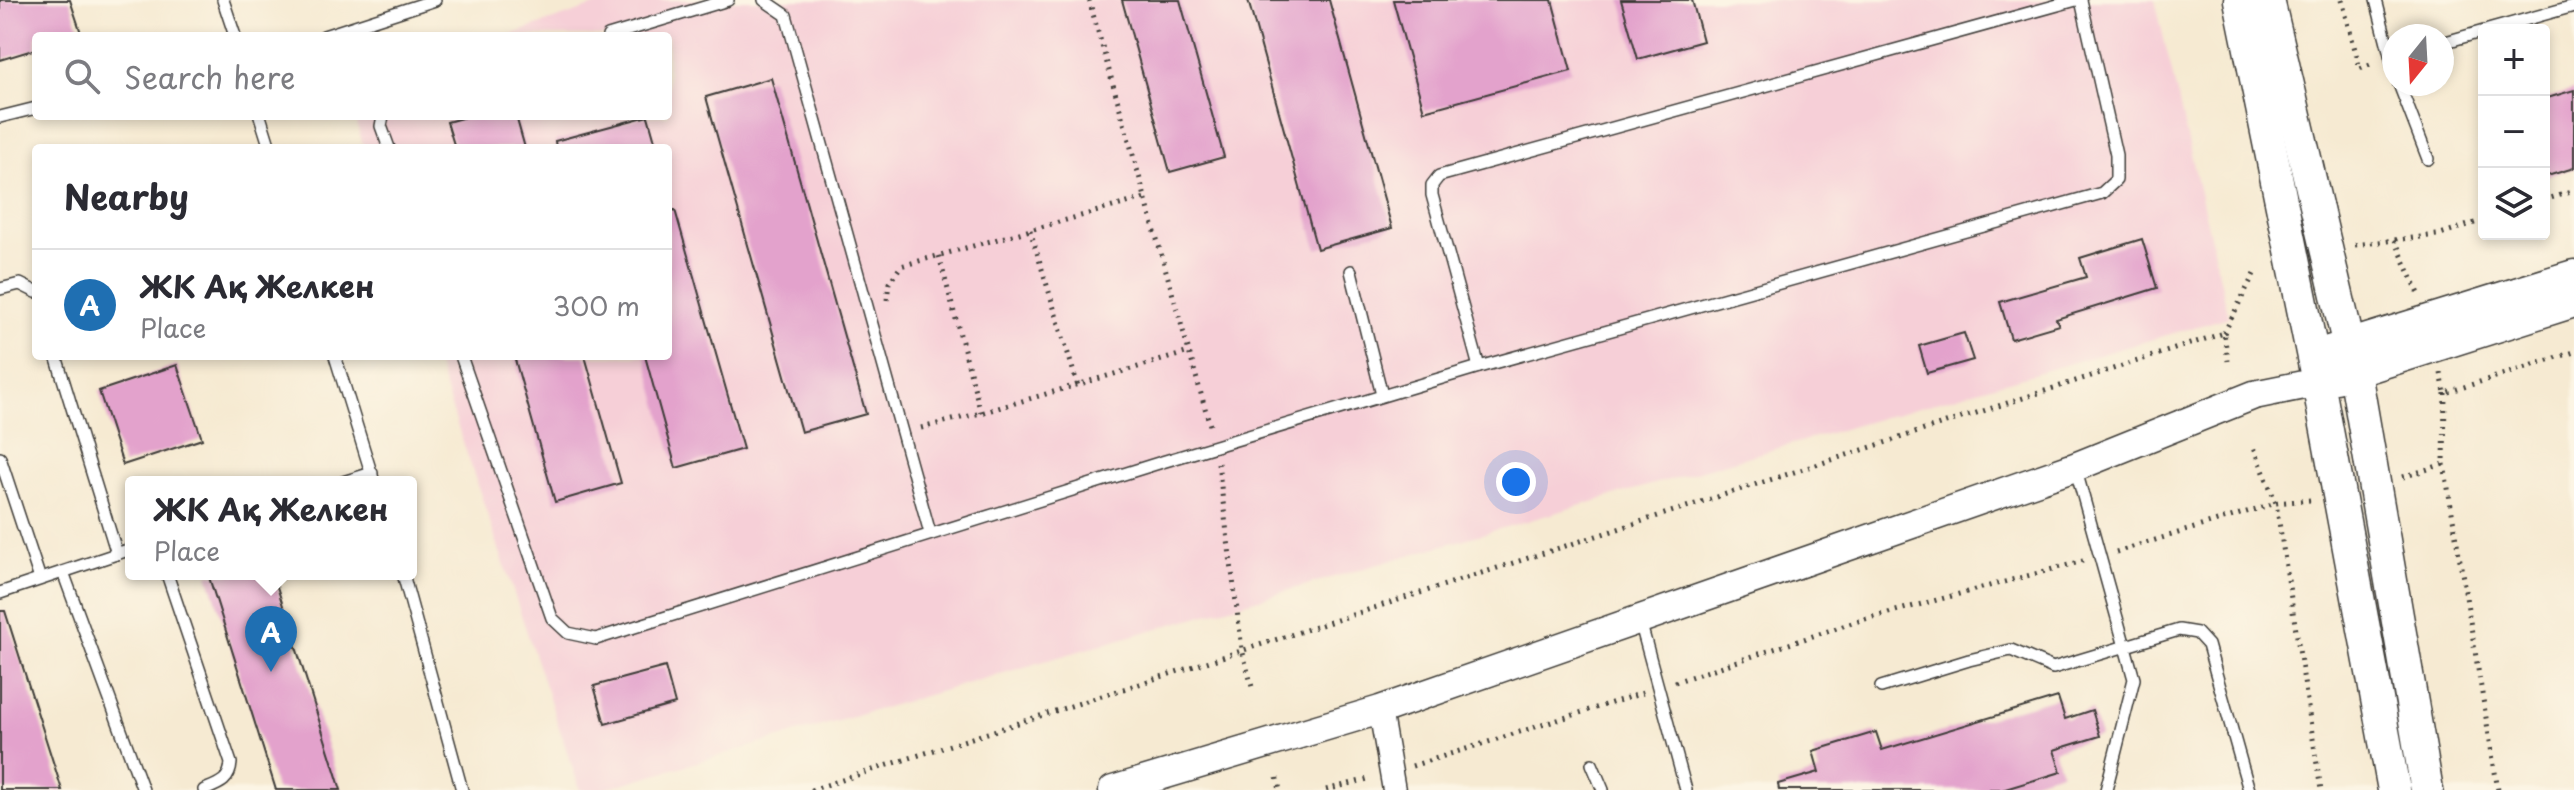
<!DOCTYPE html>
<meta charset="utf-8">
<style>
:root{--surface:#fff;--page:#f7f7f7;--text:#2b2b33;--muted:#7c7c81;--line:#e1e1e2;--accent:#1f6fb2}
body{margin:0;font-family:"Playpen Sans",sans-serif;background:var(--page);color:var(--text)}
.controls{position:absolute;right:24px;top:24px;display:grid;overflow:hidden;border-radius:8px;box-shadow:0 4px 12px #0003}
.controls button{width:72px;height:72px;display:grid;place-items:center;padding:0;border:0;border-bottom:2px solid var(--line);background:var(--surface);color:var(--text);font:40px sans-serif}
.compass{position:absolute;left:2382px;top:24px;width:72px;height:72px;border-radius:50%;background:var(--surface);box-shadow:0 4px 12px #0003;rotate:198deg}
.you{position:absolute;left:1516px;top:482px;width:28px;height:28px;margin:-20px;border:6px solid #fff;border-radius:50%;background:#1a73e8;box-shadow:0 0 0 12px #1a73e833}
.badge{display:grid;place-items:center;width:52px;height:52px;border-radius:50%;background:var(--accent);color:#fff;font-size:26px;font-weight:700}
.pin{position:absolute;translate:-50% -66px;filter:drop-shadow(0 2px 4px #0008)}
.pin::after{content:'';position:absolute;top:42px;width:28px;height:24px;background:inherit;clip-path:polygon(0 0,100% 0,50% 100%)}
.popup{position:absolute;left:125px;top:476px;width:292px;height:104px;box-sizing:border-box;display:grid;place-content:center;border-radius:8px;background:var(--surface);filter:drop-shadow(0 2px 6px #0005);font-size:26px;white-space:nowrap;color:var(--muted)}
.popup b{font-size:30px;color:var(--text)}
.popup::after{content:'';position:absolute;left:50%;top:100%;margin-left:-16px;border:16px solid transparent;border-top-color:var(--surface)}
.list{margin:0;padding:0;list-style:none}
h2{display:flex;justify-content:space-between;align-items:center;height:104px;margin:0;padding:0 32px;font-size:34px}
h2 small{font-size:26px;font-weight:400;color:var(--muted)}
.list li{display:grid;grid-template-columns:52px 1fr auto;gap:24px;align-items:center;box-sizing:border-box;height:112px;padding:0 32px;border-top:2px solid var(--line)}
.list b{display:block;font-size:30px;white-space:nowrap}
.list p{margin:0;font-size:26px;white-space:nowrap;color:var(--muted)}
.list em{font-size:26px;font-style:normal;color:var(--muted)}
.icon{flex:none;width:44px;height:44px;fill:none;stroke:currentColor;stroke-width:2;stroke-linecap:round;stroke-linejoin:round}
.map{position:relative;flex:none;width:2574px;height:790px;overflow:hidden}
.search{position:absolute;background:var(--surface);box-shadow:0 4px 12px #0003;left:32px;top:32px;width:640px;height:88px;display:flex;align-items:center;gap:20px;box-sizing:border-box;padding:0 28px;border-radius:8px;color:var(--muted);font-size:30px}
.panel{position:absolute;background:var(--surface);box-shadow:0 4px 12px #0003;left:32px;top:144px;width:640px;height:216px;border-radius:8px}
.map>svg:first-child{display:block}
.built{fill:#f6cfd7}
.building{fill:#e3a2cc}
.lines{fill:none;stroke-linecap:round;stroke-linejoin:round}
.service-casing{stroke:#3d3b37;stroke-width:14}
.minor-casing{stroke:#3d3b37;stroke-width:25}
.tertiary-casing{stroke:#3d3b37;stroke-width:31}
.secondary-casing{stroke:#3d3b37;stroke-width:35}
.path{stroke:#3d3b37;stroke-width:5;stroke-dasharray:2 6;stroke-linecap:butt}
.service{stroke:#fff;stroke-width:11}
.minor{stroke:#fff;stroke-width:22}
.tertiary{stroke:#fff;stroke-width:28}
.secondary{stroke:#fff;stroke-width:32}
</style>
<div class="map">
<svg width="2574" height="790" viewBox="0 0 2574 790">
<rect width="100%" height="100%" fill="#fcf5e5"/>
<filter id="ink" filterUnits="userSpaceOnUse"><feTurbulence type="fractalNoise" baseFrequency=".0125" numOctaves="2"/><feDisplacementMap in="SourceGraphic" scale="16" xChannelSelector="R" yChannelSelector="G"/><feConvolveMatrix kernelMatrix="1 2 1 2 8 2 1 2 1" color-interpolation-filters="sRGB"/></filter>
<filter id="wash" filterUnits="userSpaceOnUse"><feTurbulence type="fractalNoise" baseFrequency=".006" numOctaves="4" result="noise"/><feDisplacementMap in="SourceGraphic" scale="32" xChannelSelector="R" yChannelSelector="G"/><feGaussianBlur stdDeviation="1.8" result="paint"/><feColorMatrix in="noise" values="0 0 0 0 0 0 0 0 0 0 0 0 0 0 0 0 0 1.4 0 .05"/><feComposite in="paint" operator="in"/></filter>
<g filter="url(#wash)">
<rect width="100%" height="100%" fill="#f6ead2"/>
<polygon class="built" points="612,0 2155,0 2229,317 601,790 580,790 434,356 668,356 668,148 364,148 354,116 668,116 668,36 507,36"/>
<g id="blocks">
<g class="building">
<polygon points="0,0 70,0 82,36 36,36 36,49 0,60"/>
<polygon points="1122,0 1180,0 1224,157 1170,172"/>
<polygon points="1248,0 1329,0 1392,228 1317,249"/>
<polygon points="1393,0 1552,0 1571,71 1424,111"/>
<polygon points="1621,0 1692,0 1703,41 1638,59"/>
<polygon points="771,78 866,414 801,432 706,97"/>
<polygon points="2574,90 2574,168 2544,177 2544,99"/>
<polygon points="469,116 516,116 525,148 455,148 447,122"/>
<polygon points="648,116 657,148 556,148 555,141"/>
<polygon points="668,210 675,210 743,449 676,468 645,356 668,356"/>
<polygon points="2142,239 2157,288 2056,319 2059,325 2011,339 2000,302 2086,277 2080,258"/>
<polygon points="1964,333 1973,360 1927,373 1919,346"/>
<polygon points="514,356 585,356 621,483 555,502"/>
<polygon points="177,365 202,439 123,465 99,391"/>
<polygon points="208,574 273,574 341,790 276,790"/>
<polygon points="0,611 5,611 62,790 0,790"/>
<polygon points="665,667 675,704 605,724 594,686"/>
<polygon points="2058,697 2065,719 2092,710 2100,736 2054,750 2061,772 2002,790 1779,790 1778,784 1819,772 1813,751 1876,732 1882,750"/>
</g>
</g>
</g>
<g filter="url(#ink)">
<use href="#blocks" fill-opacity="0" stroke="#3d3b37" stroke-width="2"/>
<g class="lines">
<defs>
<g id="service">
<polyline points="223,0 235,36"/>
<polyline points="764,0 786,15 930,533"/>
<polyline points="2076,0 1439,176 1432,185 1432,195 1479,367 2102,193 2116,180 2116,155 2081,0"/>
<polyline points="2376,0 2394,70"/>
<polyline points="2488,30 2574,6"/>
<polyline points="324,36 435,0"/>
<polyline points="608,36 728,0"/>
<polyline points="2442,43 2484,31"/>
<polyline points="2399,84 2428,159"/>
<polyline points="260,116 270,148"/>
<polyline points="383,116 381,126 389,148"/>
<polyline points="0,117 36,108"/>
<polyline points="1351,271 1382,395"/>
<polyline points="0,289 20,284 36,292"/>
<polyline points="56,356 117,554"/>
<polyline points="335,356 374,482"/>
<polyline points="461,356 552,618 568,633 596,639 1162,462 1479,367"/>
<polyline points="0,458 40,579"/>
<polyline points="2075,467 2134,679 2106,790"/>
<polyline points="343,482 372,473"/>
<polyline points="63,572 143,790"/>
<path d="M 167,574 L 231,763 C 230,781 219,784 204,790"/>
<polyline points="403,574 462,790"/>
<polyline points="0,593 131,549"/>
<polyline points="1640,621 1686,790"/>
<polyline points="1881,687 1969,660 2011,650 2053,668 2179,630 2197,633 2208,645 2249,790"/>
<polyline points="1592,764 1603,790"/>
</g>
<polyline id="minor" points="1380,710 1394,790"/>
<polyline id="tertiary" points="1113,790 1380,710 2075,467 2254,395 2318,382"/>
<g id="secondary">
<polyline points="2240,0 2318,382 2394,790"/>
<polyline points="2268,0 2355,372 2427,790"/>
<polyline points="2329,352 2574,276"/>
<polyline points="2336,377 2574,301"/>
</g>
</defs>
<use href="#service" class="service-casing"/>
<use href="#minor" class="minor-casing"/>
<use href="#tertiary" class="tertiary-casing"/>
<use href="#secondary" class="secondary-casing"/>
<g class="path">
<polyline points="1089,0 1211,429"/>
<polyline points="2342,0 2360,69 2375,63"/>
<polyline points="2544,200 2574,191"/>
<polyline points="1030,230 1078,386"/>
<polyline points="2395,240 2437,235 2484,220"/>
<polyline points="2355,245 2395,240 2420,296"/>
<polyline points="939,256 981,413"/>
<polyline points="887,300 889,283 901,266 1145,198"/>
<polyline points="2224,333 2256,270"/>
<polyline points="2441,373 2445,393 2574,352"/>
<polyline points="921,428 981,413 1189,352"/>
<polyline points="1218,463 1242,649 1252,687"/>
<polyline points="2444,464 2498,790"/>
<polyline points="2403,477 2444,464 2445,393"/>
<polyline points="2310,500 2276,503 2321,790"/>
<polyline points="2116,552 2276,503 2254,447"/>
<polyline points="1675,682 1858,621 2083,561"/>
<polyline points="1412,766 1643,693"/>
<polyline points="1277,778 1280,790"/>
<polyline points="811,790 2224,333 2228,361"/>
<polyline points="1326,790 1368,779"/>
</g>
<use href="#service" class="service"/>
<use href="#minor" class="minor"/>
<use href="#tertiary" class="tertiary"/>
<use href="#secondary" class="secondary"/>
</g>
</g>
</svg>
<div class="controls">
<button>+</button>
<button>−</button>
<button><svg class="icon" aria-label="layers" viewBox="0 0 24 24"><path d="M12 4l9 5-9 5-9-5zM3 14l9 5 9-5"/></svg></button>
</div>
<svg class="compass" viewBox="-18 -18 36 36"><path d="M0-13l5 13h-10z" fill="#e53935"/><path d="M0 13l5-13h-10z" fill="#7c7c81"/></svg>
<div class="you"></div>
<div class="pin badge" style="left:271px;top:672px">A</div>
<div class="popup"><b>ЖК Ақ Желкен</b>Place</div>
<div class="search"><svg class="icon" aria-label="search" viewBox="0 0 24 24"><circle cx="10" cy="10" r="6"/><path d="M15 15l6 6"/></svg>Search here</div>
<section class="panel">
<h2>Nearby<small></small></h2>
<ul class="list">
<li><span class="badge">A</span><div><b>ЖК Ақ Желкен</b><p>Place</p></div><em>300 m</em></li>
</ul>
</section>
</div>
